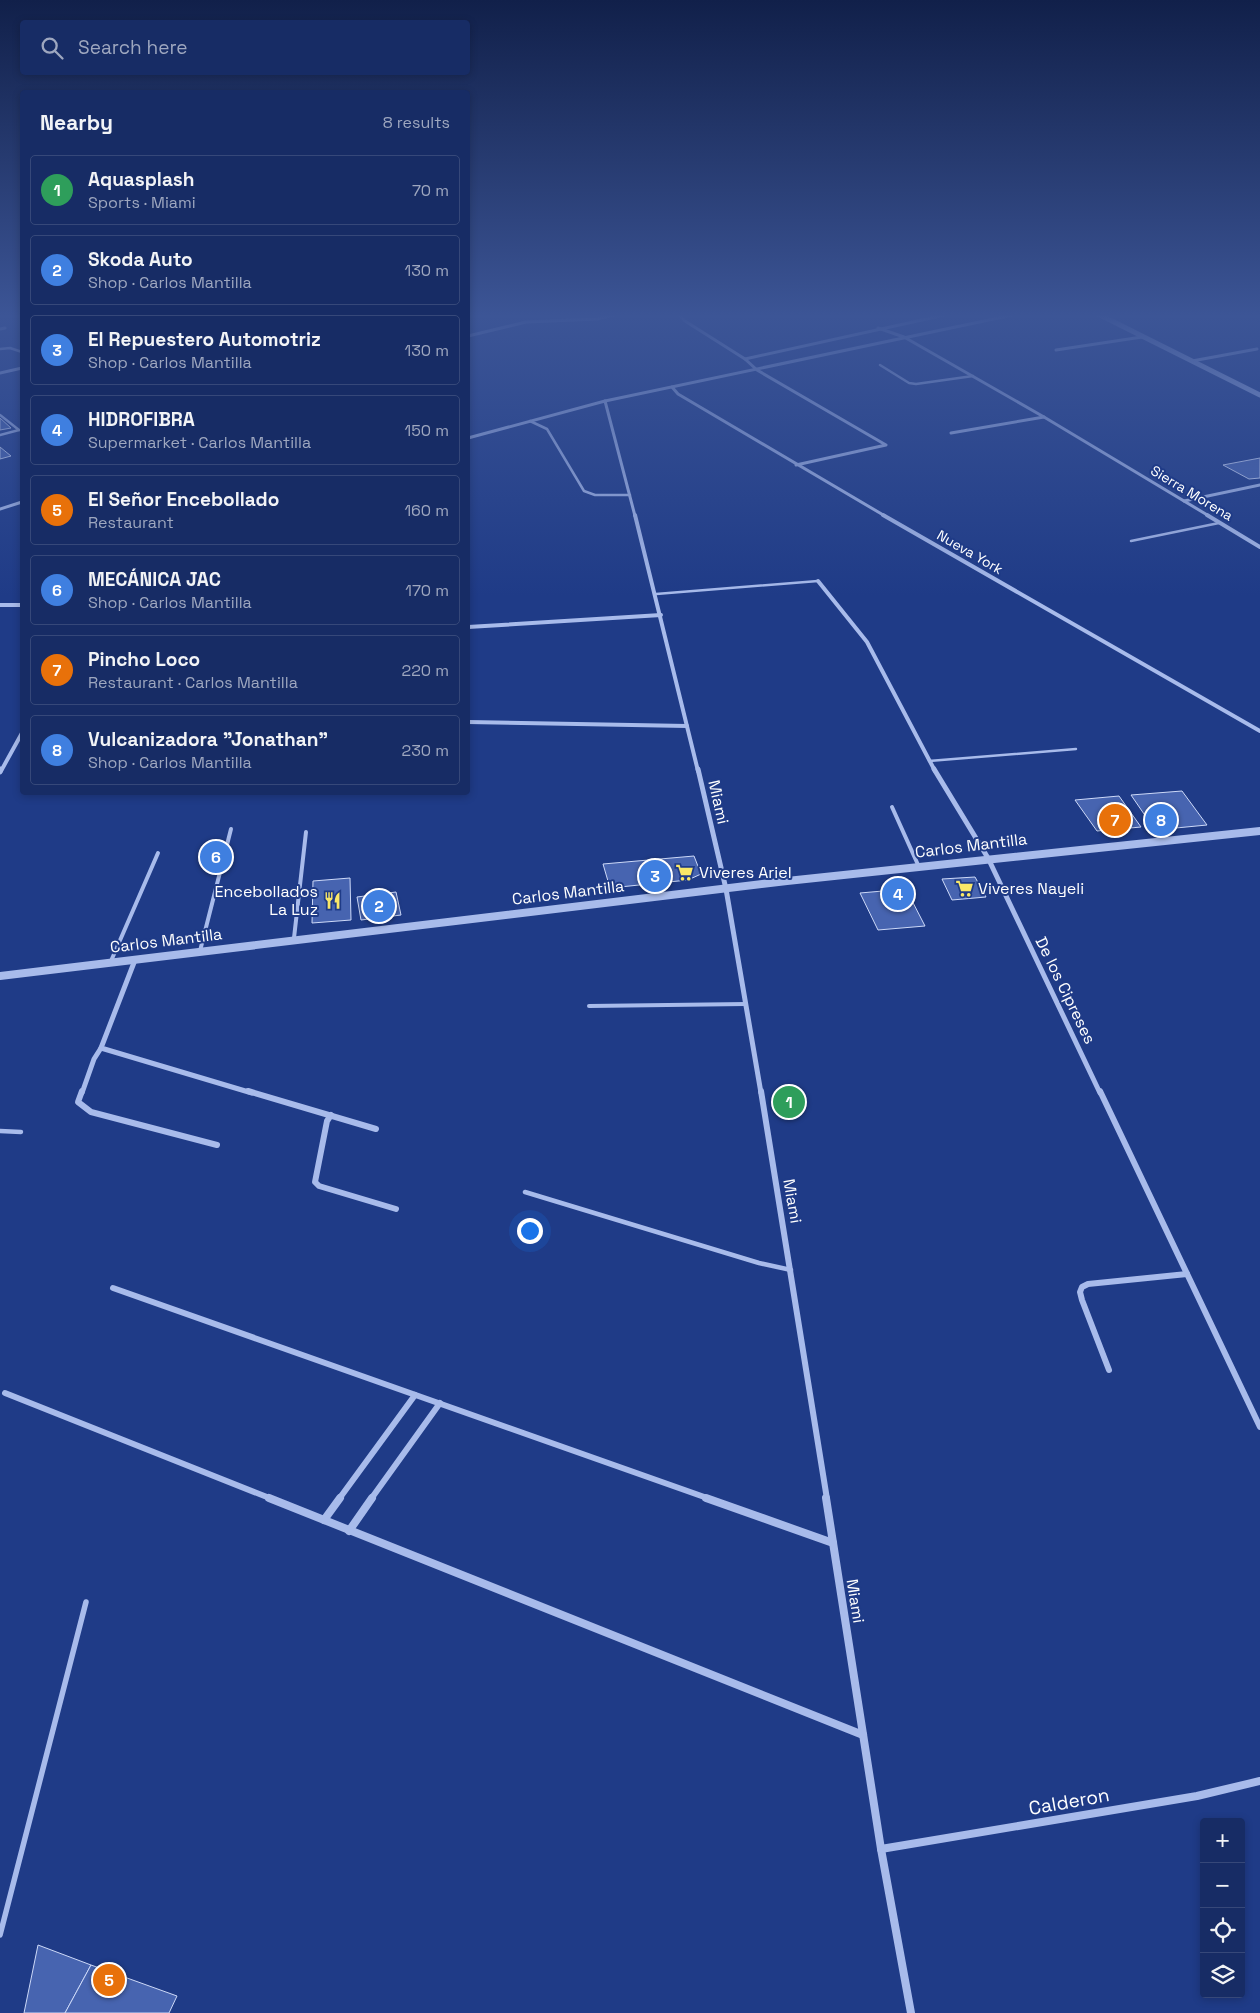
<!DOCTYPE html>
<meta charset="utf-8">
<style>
:root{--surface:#172c65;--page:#20346b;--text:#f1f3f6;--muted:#9ea7bf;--line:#364879;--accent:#e69b98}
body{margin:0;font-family:"Space Grotesk",sans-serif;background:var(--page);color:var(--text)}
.controls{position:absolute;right:15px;bottom:15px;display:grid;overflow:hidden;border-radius:5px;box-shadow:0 2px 8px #0003}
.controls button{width:45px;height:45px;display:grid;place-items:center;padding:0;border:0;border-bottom:1px solid var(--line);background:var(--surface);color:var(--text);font:25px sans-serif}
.you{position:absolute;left:529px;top:1230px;width:18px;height:18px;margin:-12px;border:4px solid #fff;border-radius:50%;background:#1a73e8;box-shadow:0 0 0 8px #1a73e833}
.badge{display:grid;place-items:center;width:32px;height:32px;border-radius:50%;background:var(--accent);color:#fff;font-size:16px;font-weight:700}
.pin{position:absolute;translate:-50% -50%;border:2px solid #fff;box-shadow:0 1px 5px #0006}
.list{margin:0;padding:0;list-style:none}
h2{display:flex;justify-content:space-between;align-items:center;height:65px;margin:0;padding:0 20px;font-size:21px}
h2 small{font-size:16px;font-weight:400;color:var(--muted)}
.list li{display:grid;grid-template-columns:32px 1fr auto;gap:15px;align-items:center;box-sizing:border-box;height:70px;margin:0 10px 10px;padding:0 10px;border:1px solid var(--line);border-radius:5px}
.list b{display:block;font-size:19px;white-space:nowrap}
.list p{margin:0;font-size:16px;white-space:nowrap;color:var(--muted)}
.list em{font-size:16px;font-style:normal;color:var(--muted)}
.icon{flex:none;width:28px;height:28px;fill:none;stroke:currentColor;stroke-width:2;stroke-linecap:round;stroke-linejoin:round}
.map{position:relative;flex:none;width:1260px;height:2013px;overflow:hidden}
.search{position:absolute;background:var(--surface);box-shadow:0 2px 8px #0003;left:20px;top:20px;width:450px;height:55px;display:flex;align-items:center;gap:12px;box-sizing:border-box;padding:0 18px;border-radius:5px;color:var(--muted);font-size:19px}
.panel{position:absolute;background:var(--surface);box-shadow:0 2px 8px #0003;left:20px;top:90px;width:450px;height:705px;border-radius:5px}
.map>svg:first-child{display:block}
.building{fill:#4764b0;stroke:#cdd9f8}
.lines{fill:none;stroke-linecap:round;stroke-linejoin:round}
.service-far3{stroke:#a8bbeb;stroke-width:2.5}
.service-far2{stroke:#a8bbeb;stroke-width:4}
.service-far1{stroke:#a8bbeb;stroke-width:4.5}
.service{stroke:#a8bbeb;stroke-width:5.5}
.minor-far4{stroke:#a8bbeb;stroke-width:3}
.minor-far3{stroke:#a8bbeb;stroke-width:4}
.minor-far2{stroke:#a8bbeb;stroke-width:5}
.minor-far1{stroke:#a8bbeb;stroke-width:6}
.minor{stroke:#a8bbeb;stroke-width:8}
.tertiary-far1{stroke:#a8bbeb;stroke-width:5}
.tertiary{stroke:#a8bbeb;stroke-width:8}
.labels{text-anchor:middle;stroke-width:4;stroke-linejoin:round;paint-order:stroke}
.far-street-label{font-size:14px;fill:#fff;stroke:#1f3b87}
.street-label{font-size:16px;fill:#fff;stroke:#1f3b87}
.poi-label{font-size:16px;fill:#fff;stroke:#1f3b87;text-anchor:start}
.near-street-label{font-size:19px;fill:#fff;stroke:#1f3b87}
</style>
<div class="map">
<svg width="1260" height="2013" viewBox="0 0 1260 2013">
<rect width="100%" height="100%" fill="#1f3b87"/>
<g class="building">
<polygon points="0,418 11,428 0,430"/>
<polygon points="0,447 11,456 0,459"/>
<polygon points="1260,458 1260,478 1249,479 1223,465"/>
<polygon points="1182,791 1207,825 1155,830 1131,795"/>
<polygon points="1119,796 1141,827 1097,831 1075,800"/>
<polygon points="694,856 701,874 688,880 610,888 603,864"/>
<polygon points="975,877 986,897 952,900 942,879"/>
<polygon points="350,878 351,920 312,923 313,881"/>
<polygon points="906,889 925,926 878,930 860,893"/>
<polygon points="396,892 401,915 361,920 357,897"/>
<polygon points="38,1945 91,1965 65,2013 24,2013"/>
<polygon points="91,1965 177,1996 169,2013 65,2013"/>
</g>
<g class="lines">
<g class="service-far3">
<polyline points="0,349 10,348 22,352"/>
<polyline points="880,365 909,383 916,384 973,376"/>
<polyline points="0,415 19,430"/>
<polyline points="530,421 547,429 584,491 595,495 630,495"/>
<polyline points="0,435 19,430"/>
<polyline points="1131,541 1219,523"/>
<polyline points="656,594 818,581"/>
<polyline points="929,761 1076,749"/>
</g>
<g class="service-far2">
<polyline points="892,807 919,867"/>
<polyline points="294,938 306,832"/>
<polyline points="200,951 231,829"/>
<polyline points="111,961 158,853"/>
<polyline points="589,1006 746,1004"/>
</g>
<g class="service-far1">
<polyline points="0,1131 21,1132"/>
<polyline points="525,1192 759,1263 791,1270"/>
</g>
<polyline class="service" points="0,1935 86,1602"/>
<g class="minor-far4">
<polyline points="678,314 685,321 745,359 757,370 886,445 796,465"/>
<polyline points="878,328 904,337 1044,417 1209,516"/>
<polyline points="0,329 5,328"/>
<polyline points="468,336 526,322 597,319 619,314"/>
<polyline points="1056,350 1142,337"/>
<polyline points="745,359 949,314"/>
<polyline points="1192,361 1257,349"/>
<polyline points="0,373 22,368"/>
<polyline points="672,387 678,394 885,516"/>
<polyline points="605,401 635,516"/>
<polyline points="951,433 1044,417"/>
<polyline points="468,438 605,401 1017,314"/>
<polyline points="1184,501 1260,485"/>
<polyline points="0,509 22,502"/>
</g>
<g class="minor-far3">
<polyline points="635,515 698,771"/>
<polyline points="883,515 1260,731"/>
<polyline points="1207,515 1260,547"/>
<polyline points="818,581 867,642 935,771"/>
<polyline points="0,605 22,605"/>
<polyline points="468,627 661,615"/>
<polyline points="468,722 687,726"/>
<polyline points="1,771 22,733"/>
</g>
<g class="minor-far2">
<polyline points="698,769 726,889 761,1093"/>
<polyline points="934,769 988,858 1100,1093"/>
<polyline points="0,772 1,769"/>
<polyline points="135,960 101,1048 252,1093"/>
<polyline points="82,1093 94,1059 101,1048"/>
</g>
<g class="minor-far1">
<polyline points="82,1091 78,1102 91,1112 217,1145"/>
<polyline points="248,1091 376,1129"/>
<polyline points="761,1091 827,1499"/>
<polyline points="1100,1091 1260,1427"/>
<polyline points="331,1115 327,1121 315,1182 319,1186 396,1209"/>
<polyline points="113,1288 710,1499"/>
<polyline points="1109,1370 1082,1300 1080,1292 1082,1287 1088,1284 1187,1274"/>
<polyline points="5,1393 272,1499"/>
<polyline points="339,1499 415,1395"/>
<polyline points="371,1499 440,1403"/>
</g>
<g class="minor">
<polyline points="269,1498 863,1735"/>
<polyline points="706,1498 833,1543"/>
<polyline points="826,1498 881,1849 911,2013"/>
<polyline points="324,1520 340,1498"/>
<polyline points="349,1531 372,1498"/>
<polyline points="881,1849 1197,1796 1260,1781"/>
</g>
<polyline class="tertiary-far1" points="1098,314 1260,395"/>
<polyline class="tertiary" points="0,976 787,881 1260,831"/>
</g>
<linearGradient id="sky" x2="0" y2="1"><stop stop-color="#11204a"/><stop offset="0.53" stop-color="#3c5596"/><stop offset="1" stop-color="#3c5596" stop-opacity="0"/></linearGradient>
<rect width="1260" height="596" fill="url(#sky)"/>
<defs>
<symbol id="supermarket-bare" viewBox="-9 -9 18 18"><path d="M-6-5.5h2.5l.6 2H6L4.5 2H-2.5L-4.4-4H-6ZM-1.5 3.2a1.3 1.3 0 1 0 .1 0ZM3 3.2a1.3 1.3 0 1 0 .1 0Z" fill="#f9e768" stroke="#1f3b87" stroke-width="2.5" paint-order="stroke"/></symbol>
<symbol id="restaurant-bare" viewBox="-9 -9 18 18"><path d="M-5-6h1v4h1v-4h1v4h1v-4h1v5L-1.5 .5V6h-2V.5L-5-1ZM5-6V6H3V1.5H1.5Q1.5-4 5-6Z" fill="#f9e768" stroke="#1f3b87" stroke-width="2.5" paint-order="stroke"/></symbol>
</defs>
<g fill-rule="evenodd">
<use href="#supermarket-bare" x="672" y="860" width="25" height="25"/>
<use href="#supermarket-bare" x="952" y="876" width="25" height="25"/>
<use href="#restaurant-bare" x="320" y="888" width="25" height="25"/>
</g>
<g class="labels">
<g class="far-street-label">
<text transform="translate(1192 493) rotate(31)" y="5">Sierra Morena</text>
<text transform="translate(970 552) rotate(30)" y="5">Nueva York</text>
</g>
<g class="street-label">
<text transform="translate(719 802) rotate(77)" y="6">Miami</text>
<text transform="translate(971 845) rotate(-7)" y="6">Carlos Mantilla</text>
<text transform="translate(568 892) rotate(-7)" y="6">Carlos Mantilla</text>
<text transform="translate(166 940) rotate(-7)" y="6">Carlos Mantilla</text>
<text transform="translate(1066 990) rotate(64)" y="6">De los Cipreses</text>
<text transform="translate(793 1201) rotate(80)" y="6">Miami</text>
<text transform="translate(856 1601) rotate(81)" y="6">Miami</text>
</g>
<g class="poi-label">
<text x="699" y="878">Viveres Ariel</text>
<text x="978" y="894">Viveres Nayeli</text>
<text x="318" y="897" text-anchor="end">Encebollados<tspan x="318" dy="18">La Luz</tspan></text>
</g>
<g class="near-street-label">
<text transform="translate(1069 1801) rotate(-10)" y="7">Calderon</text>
</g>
</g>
</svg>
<div class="controls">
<button>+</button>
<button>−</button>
<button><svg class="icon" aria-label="locate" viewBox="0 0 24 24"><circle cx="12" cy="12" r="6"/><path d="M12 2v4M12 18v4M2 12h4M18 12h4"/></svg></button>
<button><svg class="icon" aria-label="layers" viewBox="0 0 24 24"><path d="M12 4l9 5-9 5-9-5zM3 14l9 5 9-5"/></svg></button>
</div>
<div class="you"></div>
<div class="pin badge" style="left:789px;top:1102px;background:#2e9e5b">1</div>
<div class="pin badge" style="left:379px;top:906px;background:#3f7fe0">2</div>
<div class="pin badge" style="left:655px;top:876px;background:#3f7fe0">3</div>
<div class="pin badge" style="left:898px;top:894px;background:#3f7fe0">4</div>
<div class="pin badge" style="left:109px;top:1980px;background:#e8710a">5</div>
<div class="pin badge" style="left:216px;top:857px;background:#3f7fe0">6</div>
<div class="pin badge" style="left:1115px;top:820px;background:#e8710a">7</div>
<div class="pin badge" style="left:1161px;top:820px;background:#3f7fe0">8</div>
<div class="search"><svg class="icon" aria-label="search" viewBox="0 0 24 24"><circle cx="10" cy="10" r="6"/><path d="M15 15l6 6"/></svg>Search here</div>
<section class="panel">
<h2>Nearby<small>8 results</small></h2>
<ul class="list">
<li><span class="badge" style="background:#2e9e5b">1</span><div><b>Aquasplash</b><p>Sports · Miami</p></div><em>70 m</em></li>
<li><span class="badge" style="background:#3f7fe0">2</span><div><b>Skoda Auto</b><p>Shop · Carlos Mantilla</p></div><em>130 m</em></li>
<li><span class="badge" style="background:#3f7fe0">3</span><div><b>El Repuestero Automotriz</b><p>Shop · Carlos Mantilla</p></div><em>130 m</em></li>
<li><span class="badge" style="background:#3f7fe0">4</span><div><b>HIDROFIBRA</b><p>Supermarket · Carlos Mantilla</p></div><em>150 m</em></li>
<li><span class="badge" style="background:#e8710a">5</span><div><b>El Señor Encebollado</b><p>Restaurant</p></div><em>160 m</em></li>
<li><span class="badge" style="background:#3f7fe0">6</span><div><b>MECÁNICA JAC</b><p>Shop · Carlos Mantilla</p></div><em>170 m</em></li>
<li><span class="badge" style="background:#e8710a">7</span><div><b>Pincho Loco</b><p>Restaurant · Carlos Mantilla</p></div><em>220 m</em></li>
<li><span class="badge" style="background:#3f7fe0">8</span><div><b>Vulcanizadora &quot;Jonathan&quot;</b><p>Shop · Carlos Mantilla</p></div><em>230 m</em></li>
</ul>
</section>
</div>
